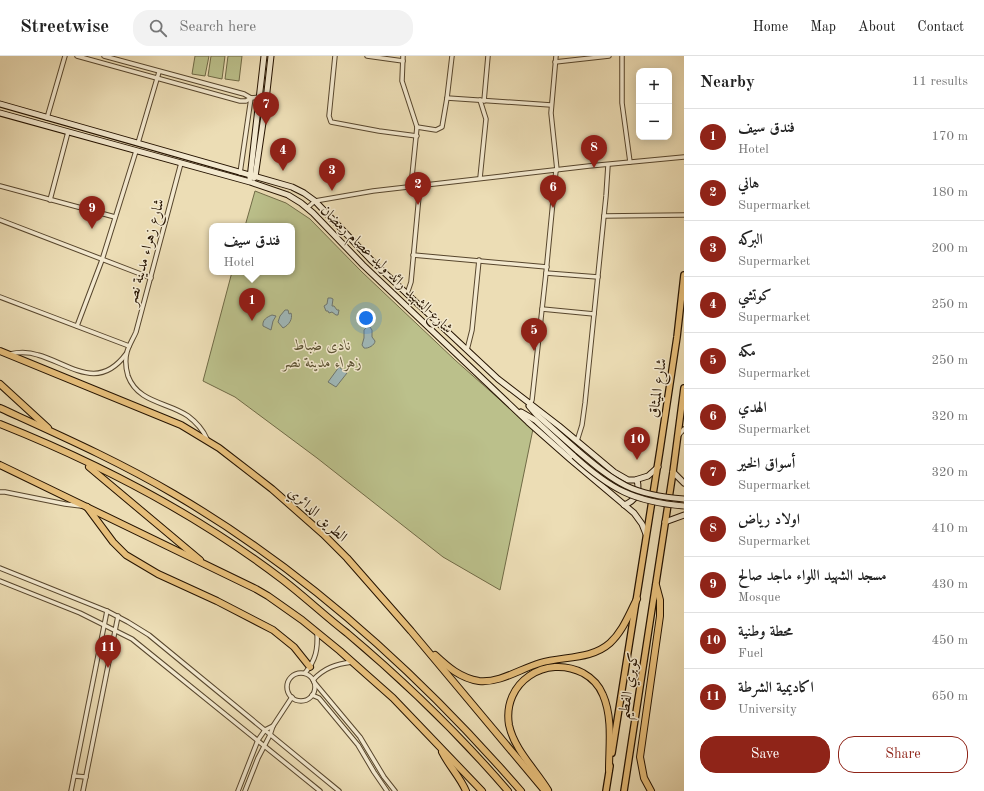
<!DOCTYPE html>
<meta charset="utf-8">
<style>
:root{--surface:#fff;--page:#f2f2f2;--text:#222;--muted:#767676;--line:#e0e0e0;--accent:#8f2418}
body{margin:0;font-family:"Old Standard TT",Amiri,serif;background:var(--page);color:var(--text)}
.controls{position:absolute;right:12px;top:12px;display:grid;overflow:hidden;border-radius:8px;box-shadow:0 2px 10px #0003}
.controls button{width:36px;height:36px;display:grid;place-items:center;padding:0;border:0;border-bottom:1px solid var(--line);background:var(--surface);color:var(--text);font:20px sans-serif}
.you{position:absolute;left:366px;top:262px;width:14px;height:14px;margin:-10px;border:3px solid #fff;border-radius:50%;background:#1a73e8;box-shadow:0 0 0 6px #1a73e833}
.badge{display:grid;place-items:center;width:26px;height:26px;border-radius:50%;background:var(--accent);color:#fff;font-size:13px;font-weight:700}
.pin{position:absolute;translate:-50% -33px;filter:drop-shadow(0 1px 2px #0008)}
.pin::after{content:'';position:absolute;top:21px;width:14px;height:12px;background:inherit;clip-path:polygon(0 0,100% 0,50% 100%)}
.popup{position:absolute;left:209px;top:167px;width:86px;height:52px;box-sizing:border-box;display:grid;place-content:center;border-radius:8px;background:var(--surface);filter:drop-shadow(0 1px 3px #0005);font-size:13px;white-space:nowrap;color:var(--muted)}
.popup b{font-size:15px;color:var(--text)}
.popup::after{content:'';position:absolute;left:50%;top:100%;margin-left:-8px;border:8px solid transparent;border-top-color:var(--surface)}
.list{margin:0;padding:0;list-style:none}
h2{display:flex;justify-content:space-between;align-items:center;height:52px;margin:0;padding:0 16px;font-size:17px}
h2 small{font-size:13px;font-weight:400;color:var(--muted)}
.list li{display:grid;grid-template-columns:26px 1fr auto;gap:12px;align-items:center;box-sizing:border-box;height:56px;padding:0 16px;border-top:1px solid var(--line)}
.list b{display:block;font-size:15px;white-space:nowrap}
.list p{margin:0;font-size:13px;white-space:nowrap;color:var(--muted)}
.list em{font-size:13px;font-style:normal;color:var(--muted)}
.actions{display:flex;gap:8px;padding:12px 16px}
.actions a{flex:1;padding:9px 0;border:1px solid var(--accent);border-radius:16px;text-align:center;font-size:14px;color:var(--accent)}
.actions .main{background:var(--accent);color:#fff}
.icon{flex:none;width:22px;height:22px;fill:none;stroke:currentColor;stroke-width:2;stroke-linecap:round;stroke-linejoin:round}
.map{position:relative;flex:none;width:684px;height:735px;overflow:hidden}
header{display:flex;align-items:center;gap:24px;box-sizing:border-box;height:56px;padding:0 20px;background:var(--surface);border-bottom:1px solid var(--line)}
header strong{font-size:19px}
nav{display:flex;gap:22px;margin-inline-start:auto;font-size:14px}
.search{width:280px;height:36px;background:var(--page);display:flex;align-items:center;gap:10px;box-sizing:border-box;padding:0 14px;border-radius:16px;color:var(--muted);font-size:15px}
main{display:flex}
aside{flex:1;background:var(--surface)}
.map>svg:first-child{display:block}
.green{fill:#bbc08b;stroke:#706a46}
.water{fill:#9fb8b9;stroke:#6e766f}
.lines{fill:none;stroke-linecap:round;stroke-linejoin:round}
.street-casing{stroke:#57462d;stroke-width:5.5}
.secondary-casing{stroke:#251300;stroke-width:7}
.primary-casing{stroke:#251300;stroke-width:8}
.highway-casing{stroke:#251300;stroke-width:8}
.street{stroke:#f3e9cf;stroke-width:3.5}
.secondary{stroke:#f3e9cf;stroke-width:5}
.primary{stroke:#e6be7a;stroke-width:5.5}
.highway{stroke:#e6be7a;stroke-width:6}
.secondary-bridge-casing{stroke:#251300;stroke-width:7;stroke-linecap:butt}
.secondary-bridge{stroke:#f3e9cf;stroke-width:5}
.labels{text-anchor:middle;stroke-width:3;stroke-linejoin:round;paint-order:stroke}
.street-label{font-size:15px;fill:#251300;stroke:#f3e9cf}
.park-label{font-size:15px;font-style:italic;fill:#5a5031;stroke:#f3e9cf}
</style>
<header>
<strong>Streetwise</strong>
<div class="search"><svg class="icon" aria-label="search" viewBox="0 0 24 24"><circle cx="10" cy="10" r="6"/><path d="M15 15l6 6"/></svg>Search here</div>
<nav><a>Home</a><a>Map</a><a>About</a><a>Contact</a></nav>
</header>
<main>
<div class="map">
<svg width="684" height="735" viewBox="0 0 684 735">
<rect width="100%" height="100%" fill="#ecddb5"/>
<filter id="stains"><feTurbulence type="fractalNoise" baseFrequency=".005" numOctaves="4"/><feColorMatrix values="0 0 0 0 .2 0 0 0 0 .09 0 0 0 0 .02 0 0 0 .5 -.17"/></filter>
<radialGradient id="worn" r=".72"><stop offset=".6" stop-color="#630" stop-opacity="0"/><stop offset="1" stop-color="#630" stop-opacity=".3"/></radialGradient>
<g class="green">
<polygon points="195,0 209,0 205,20 192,18"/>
<polygon points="211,0 225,0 222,23 208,20"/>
<polygon points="228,0 242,0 239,25 225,23"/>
<polygon points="255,135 286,147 310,163 362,216 455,304 533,373 500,534 443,501 317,402 235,341 203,325 232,216 292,216 292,170 245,170"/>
</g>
<g class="water">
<polygon points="328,242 331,242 333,243 332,250 334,250 337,254 339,254 338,259 336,259 332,256 329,257 328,255 326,255 324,250 327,248"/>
<path d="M 285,254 L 288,254 L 289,258 L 291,257 C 293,263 289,269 283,272 L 278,266 L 280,260 Z"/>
<path d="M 272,259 L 276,260 L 273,265 L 271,274 L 263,270 C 262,264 267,261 272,259 Z"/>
<path d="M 367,271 L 370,271 L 372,274 L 372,281 L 375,285 C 375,289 368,293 364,292 L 362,289 L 364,282 L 364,274 Z"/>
<polygon points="339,311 347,317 336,331 328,326"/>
</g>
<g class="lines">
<defs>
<g id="street">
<polyline points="77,0 240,45 246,45 251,42 260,41"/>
<polyline points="104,0 244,38 251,42"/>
<polyline points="335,0 329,60 331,66 379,75 417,80"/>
<polyline points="367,0 403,5"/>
<polyline points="403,0 402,25 417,71 411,130"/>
<polyline points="556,0 551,57 557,114"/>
<polyline points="622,0 622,47 630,106"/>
<polyline points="555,6 609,0"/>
<polyline points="447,42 551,49"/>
<polyline points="484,45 488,0"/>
<polyline points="47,62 65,0"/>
<polyline points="417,71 436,74 442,71 447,42 452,0"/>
<polyline points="138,87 159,16"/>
<path d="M 181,107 L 136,276 C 133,283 129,289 127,296 C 125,303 126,313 128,320 C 138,347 168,346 188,360 C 196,366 203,374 207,383"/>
<polyline points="240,117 251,42"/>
<polyline points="480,122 486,63 480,44"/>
<polyline points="0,130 115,161"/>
<polyline points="50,144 68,76"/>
<polyline points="307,152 315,145 373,135 589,110 684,101"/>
<polyline points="604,160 684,159"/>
<polyline points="0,164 151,222"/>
<polyline points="413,199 547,211"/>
<polyline points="546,217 598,221"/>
<polyline points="407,238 411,226 420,129"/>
<polyline points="0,241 129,290"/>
<polyline points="542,253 594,258"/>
<polyline points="77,270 102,204 136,95"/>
<polyline points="467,294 472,274 479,204"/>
<path d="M 10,298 C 19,296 29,296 38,299 C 70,308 98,336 126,298"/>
<polyline points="530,348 532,344 546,217 556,114"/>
<polyline points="678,380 684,373"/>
<polyline points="577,385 582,369 585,347 606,140 608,109"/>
<polyline points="0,436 5,436 65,448 81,450"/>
<polyline points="0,512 107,555 128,566 149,579 339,735"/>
<polyline points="0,525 80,557 132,583 320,735"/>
<path d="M 305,617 C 316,604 318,593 317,576"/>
<circle cx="301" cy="631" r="14"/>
<path d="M 313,624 C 324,612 336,608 352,606"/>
<polyline points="314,626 360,681 384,721 395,735"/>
<polyline points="312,639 319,642 358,689 374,716 387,735"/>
<polyline points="74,720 86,721"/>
<polyline points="71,735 107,555"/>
<polyline points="83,735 118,560"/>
<polyline points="238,735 258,684 265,674 273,670"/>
<polyline points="245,735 258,702 270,679 273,670 292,641"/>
</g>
<g id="secondary">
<polyline points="0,48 292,131 304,137 315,145 372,205 498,323 559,370 614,416 628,424 635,424 648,420 658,411"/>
<polyline points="0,57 250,126 288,139 301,147 313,157 363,209 528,366 570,403 634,457 642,468 646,478"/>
<polyline points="250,122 264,0"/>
<polyline points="254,122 255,121 265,53 271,0"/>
<polyline points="529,350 536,358 578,395"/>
<polyline points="521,356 535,364 574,400"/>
<polyline points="673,416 684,427"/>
<path d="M 624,449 C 636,445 640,435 637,424"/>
<polyline points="665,466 684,459"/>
</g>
<g id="primary">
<polyline points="612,697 660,394 677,281 684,219"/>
<polyline points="606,735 610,710"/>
<polyline points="624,735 673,416 684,332"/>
</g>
<g id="highway">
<polyline points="0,295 181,369 219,392 272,433 323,478 347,502 411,575 545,735"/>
<polyline points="0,328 48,372"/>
<path d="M 0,352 C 59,379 118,405 174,438 C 306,515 421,620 521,735"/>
<path d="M 0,368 C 98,407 199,460 283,524 C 305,541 325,560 347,577 C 404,625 459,678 508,735"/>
<polyline points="0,409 256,533 268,540 302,564 340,595 393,642 482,735"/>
<polyline points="89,411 200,504"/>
<polyline points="87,451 113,486 126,499 158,518 217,545 273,574 294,591 310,611"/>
<path d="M 435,599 C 448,611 460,622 479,625 C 500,627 520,613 540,607 C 563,600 591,604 610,587 C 623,575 629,558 637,543"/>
<path d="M 442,696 C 449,710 460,721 466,735"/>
<path d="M 548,734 C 535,713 514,693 509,669 C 502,626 546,598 583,617 C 592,622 599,629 603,639 C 613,662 609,690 609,714"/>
<polyline points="651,735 644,722 640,701 660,560 660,544 656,529"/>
</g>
</defs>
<use href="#street" class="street-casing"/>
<use href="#secondary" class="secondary-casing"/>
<use href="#primary" class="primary-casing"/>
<use href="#highway" class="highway-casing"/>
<use href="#street" class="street"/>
<use href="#secondary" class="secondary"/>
<use href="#primary" class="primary"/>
<use href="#highway" class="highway"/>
<defs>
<g id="secondary-bridge">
<path d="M 578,395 C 617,428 632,439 684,443"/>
<path d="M 574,400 C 610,433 634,446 684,450"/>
</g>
</defs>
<use href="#secondary-bridge" class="secondary-bridge-casing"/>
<use href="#secondary-bridge" class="secondary-bridge"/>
</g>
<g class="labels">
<g class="street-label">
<text transform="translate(145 196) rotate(-75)" y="5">شارع زهراء مدينة نصر</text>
<text transform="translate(387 213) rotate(44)" y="5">شارع الشهيد رائد وليد عصام رمضان</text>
<text transform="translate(657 332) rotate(-82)" y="5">شارع الميثاق</text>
<text transform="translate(318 458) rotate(42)" y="5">الطريق الدائري</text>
<text transform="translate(628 630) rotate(-81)" y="5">كوبري الفطيم</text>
</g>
<g class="park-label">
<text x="322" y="294">نادى ضباط<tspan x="322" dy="17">زهراء مدينة نصر</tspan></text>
</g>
</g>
<rect width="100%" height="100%" filter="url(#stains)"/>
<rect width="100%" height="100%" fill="url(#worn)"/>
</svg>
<div class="controls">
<button>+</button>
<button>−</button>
</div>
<div class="you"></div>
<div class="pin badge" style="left:252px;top:265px">1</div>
<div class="popup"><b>فندق سيف</b>Hotel</div>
<div class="pin badge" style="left:418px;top:149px">2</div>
<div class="pin badge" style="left:332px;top:135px">3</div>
<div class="pin badge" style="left:283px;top:115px">4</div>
<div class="pin badge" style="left:534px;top:295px">5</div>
<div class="pin badge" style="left:553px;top:152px">6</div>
<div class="pin badge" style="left:266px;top:69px">7</div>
<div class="pin badge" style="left:594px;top:112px">8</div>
<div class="pin badge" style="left:92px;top:173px">9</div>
<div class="pin badge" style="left:637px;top:404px">10</div>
<div class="pin badge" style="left:108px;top:612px">11</div>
</div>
<aside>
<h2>Nearby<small>11 results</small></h2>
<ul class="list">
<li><span class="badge">1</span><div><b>فندق سيف</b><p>Hotel</p></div><em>170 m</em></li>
<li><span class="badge">2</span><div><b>هاني</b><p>Supermarket</p></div><em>180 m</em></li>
<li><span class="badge">3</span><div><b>البركه</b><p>Supermarket</p></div><em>200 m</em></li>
<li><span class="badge">4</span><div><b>كوتشي</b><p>Supermarket</p></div><em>250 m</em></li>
<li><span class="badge">5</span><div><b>مكه</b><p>Supermarket</p></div><em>250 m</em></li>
<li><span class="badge">6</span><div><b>الهدي</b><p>Supermarket</p></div><em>320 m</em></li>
<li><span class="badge">7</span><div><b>أسواق الخير</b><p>Supermarket</p></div><em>320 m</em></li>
<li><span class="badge">8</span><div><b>اولاد رياض</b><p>Supermarket</p></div><em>410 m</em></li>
<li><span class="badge">9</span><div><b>مسجد الشهيد اللواء ماجد صالح</b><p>Mosque</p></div><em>430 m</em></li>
<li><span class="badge">10</span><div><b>محطة وطنية</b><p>Fuel</p></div><em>450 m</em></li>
<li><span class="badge">11</span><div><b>اكاديمية الشرطة</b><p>University</p></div><em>650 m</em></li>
</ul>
<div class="actions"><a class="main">Save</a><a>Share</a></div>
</aside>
</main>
